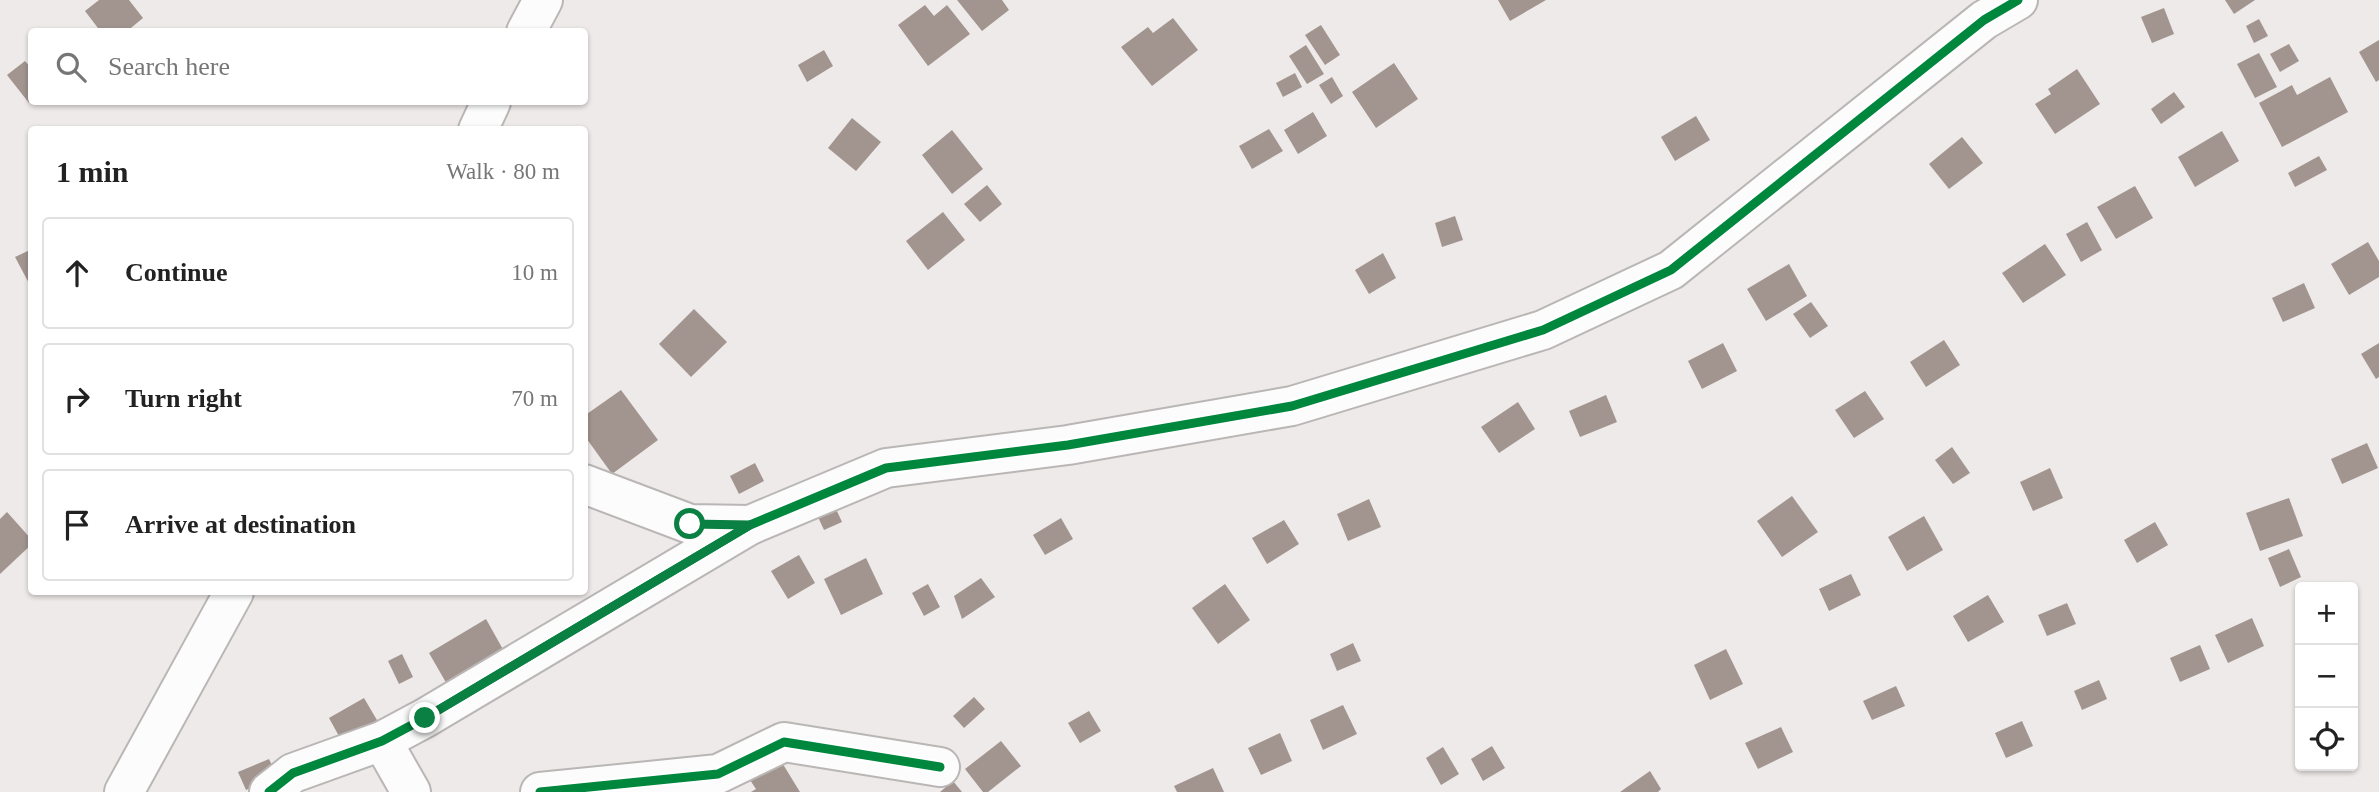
<!DOCTYPE html>
<meta charset="utf-8">
<style>
:root{--surface:#fff;--page:#f6f6f6;--text:#222;--muted:#767676;--line:#e0e0e0}
body{margin:0;font-family:"Times New Roman",serif;background:var(--page);color:var(--text)}
.controls{position:absolute;right:21px;bottom:21px;display:grid;overflow:hidden;border-radius:7px;box-shadow:0 2px 5px #0004}
.controls button{width:63px;height:63px;display:grid;place-items:center;padding:0;border:0;border-bottom:2px solid var(--line);background:var(--surface);color:var(--text);font:35px sans-serif}
.stop{position:absolute;width:21px;height:21px;margin:-16px;border:5px solid #0b8043;border-radius:50%;background:#fff}
.stop.end{background:#0b8043;border-color:#fff;box-shadow:0 2px 7px #0008}
.list{margin:0;padding:0;list-style:none}
h2{display:flex;justify-content:space-between;align-items:center;height:91px;margin:0;padding:0 28px;font-size:30px}
h2 small{font-size:23px;font-weight:400;color:var(--muted)}
.list li{display:grid;grid-template-columns:46px 1fr auto;gap:21px;align-items:center;box-sizing:border-box;height:112px;margin:0 14px 14px;padding:0 14px;border:2px solid var(--line);border-radius:7px}
.list b{display:block;font-size:26px;white-space:nowrap}
.list em{font-size:23px;font-style:normal;color:var(--muted)}
.icon{flex:none;width:38px;height:38px;fill:none;stroke:currentColor;stroke-width:2;stroke-linecap:round;stroke-linejoin:round}
.map{position:relative;flex:none;width:2379px;height:792px;overflow:hidden}
.search{position:absolute;background:var(--surface);box-shadow:0 2px 5px #0004;left:28px;top:28px;width:560px;height:77px;display:flex;align-items:center;gap:18px;box-sizing:border-box;padding:0 24px;border-radius:7px;color:var(--muted);font-size:26px}
.panel{position:absolute;background:var(--surface);box-shadow:0 2px 5px #0004;left:28px;top:126px;width:560px;height:469px;border-radius:7px}
.map>svg:first-child{display:block}
.building{fill:#a2958f}
.lines{fill:none;stroke-linecap:round;stroke-linejoin:round}
.minor-casing{stroke:#bab6b5;stroke-width:42}
.minor{stroke:#fcfcfc;stroke-width:38}
.cycleway-casing{stroke:#fff;stroke-width:13}
.cycleway{stroke:#00873e;stroke-width:9}
.route{stroke:#0b8043;stroke-width:9}
</style>
<div class="map">
<svg width="2379" height="792" viewBox="0 0 2379 792">
<rect width="100%" height="100%" fill="#eeeae9"/>
<g class="building">
<polygon points="99,0 129,0 143,18 126,32 101,32 85,11"/>
<polygon points="957,0 1002,0 1009,10 982,31"/>
<polygon points="1498,0 1546,0 1510,21"/>
<polygon points="2225,0 2255,0 2234,14"/>
<polygon points="925,5 934,16 947,5 970,34 928,66 898,25"/>
<polygon points="2164,8 2174,34 2152,43 2141,17"/>
<polygon points="1173,18 1198,50 1152,86 1121,47 1148,27 1153,33"/>
<polygon points="2259,19 2268,36 2254,43 2246,26"/>
<polygon points="1321,25 1340,55 1325,65 1305,35"/>
<polygon points="2379,40 2379,80 2376,82 2359,52"/>
<polygon points="2289,44 2299,61 2280,72 2270,54"/>
<polygon points="1306,45 1324,74 1307,84 1289,56"/>
<polygon points="824,50 833,66 807,82 798,65"/>
<polygon points="2259,53 2277,87 2255,98 2237,64"/>
<polygon points="25,61 32,69 29,103 7,75"/>
<polygon points="1394,63 1418,99 1376,128 1352,92"/>
<polygon points="2077,69 2100,104 2055,134 2035,104 2051,94 2048,89"/>
<polygon points="1295,73 1302,87 1283,97 1276,83"/>
<polygon points="1332,77 1343,96 1331,104 1319,85"/>
<polygon points="2330,77 2348,112 2282,147 2259,103 2292,85 2297,95"/>
<polygon points="2174,92 2185,107 2161,124 2151,109"/>
<polygon points="1313,112 1327,136 1298,154 1284,130"/>
<polygon points="1696,116 1710,140 1675,161 1661,137"/>
<polygon points="852,118 881,142 856,171 828,148"/>
<polygon points="1269,129 1283,151 1252,169 1239,146"/>
<polygon points="952,130 983,169 952,194 922,155"/>
<polygon points="2222,131 2239,161 2195,187 2178,157"/>
<polygon points="1962,137 1983,163 1949,189 1929,164"/>
<polygon points="2319,156 2327,170 2295,187 2288,173"/>
<polygon points="987,185 1002,204 980,222 964,204"/>
<polygon points="2135,186 2153,218 2116,239 2097,207"/>
<polygon points="943,212 965,240 928,270 906,241"/>
<polygon points="1455,216 1463,240 1442,247 1435,223"/>
<polygon points="2087,222 2102,250 2081,262 2066,234"/>
<polygon points="2368,242 2379,261 2379,277 2349,295 2331,264"/>
<polygon points="2045,244 2066,275 2023,303 2002,273"/>
<polygon points="32,249 32,289 15,257"/>
<polygon points="1383,253 1396,278 1369,294 1355,270"/>
<polygon points="1789,264 1807,296 1766,321 1747,289"/>
<polygon points="2304,283 2315,308 2283,322 2272,298"/>
<polygon points="1811,302 1828,326 1810,338 1793,314"/>
<polygon points="694,309 727,342 691,377 659,344"/>
<polygon points="1944,340 1960,365 1926,387 1910,362"/>
<polygon points="1723,343 1737,371 1702,389 1688,361"/>
<polygon points="2379,343 2379,377 2376,379 2361,354"/>
<polygon points="621,390 658,440 612,474 584,435 584,416"/>
<polygon points="1865,391 1884,419 1854,438 1835,410"/>
<polygon points="1606,395 1617,422 1580,437 1569,411"/>
<polygon points="1518,402 1535,429 1499,453 1481,427"/>
<polygon points="2367,443 2378,468 2342,484 2331,459"/>
<polygon points="1952,447 1970,473 1953,484 1935,460"/>
<polygon points="755,463 764,481 739,494 730,476"/>
<polygon points="2050,468 2063,498 2033,511 2020,482"/>
<polygon points="1792,496 1818,532 1782,557 1757,521"/>
<polygon points="2289,498 2303,536 2260,551 2246,513"/>
<polygon points="1369,499 1381,527 1348,541 1337,514"/>
<polygon points="836,509 842,522 824,530 818,517"/>
<polygon points="7,512 32,540 32,544 0,574 0,519"/>
<polygon points="1924,516 1943,550 1907,571 1888,537"/>
<polygon points="1061,518 1073,539 1045,555 1033,535"/>
<polygon points="1284,520 1299,544 1267,564 1252,538"/>
<polygon points="2155,522 2168,545 2137,563 2124,540"/>
<polygon points="2289,549 2301,577 2280,587 2268,558"/>
<polygon points="799,555 815,583 788,599 771,571"/>
<polygon points="866,558 883,594 841,615 824,579"/>
<polygon points="1851,574 1861,595 1829,611 1819,589"/>
<polygon points="981,578 995,597 962,619 954,596"/>
<polygon points="928,584 940,607 924,616 912,593"/>
<polygon points="1225,584 1250,620 1218,644 1192,608"/>
<polygon points="1988,595 2004,622 1968,642 1953,616"/>
<polygon points="2067,603 2076,624 2047,636 2038,615"/>
<polygon points="2252,618 2264,646 2228,663 2215,635"/>
<polygon points="486,619 505,653 448,686 429,653"/>
<polygon points="1353,643 1361,661 1337,671 1330,654"/>
<polygon points="2200,645 2210,669 2180,682 2170,658"/>
<polygon points="1726,649 1743,684 1710,700 1694,665"/>
<polygon points="402,654 413,677 399,684 388,661"/>
<polygon points="2099,680 2107,699 2082,710 2074,691"/>
<polygon points="1896,686 1905,706 1872,720 1863,701"/>
<polygon points="974,697 985,709 964,728 953,716"/>
<polygon points="364,698 381,727 345,747 329,718"/>
<polygon points="1343,705 1357,734 1323,750 1310,720"/>
<polygon points="1089,711 1101,731 1080,743 1068,723"/>
<polygon points="2022,721 2033,746 2006,758 1995,733"/>
<polygon points="1781,727 1793,752 1758,769 1745,743"/>
<polygon points="1280,733 1292,761 1261,775 1248,748"/>
<polygon points="1001,741 1021,766 988,792 983,792 965,769"/>
<polygon points="1492,746 1505,768 1483,781 1471,759"/>
<polygon points="1443,747 1459,774 1441,785 1426,758"/>
<polygon points="269,759 277,776 246,790 238,772"/>
<polygon points="781,761 800,792 751,792 756,789 750,780"/>
<polygon points="1213,768 1224,792 1177,792 1174,786"/>
<polygon points="1650,771 1661,789 1658,792 1620,792"/>
<polygon points="953,781 962,792 940,792"/>
</g>
<g class="lines">
<defs>
<g id="minor">
<polyline points="526,32 543,0"/>
<polyline points="478,130 491,102"/>
<polyline points="584,484 690,524 750,525"/>
<polyline points="382,741 411,792"/>
<polyline points="124,792 234,592"/>
<polyline points="269,792 293,773 382,741 425,718 750,525 886,468 1068,445 1292,406 1543,330 1671,270 1984,20 2018,0"/>
<polyline points="540,792 718,774 784,742 940,767"/>
</g>
</defs>
<use href="#minor" class="minor-casing"/>
<use href="#minor" class="minor"/>
<defs>
<g id="cycleway">
<polyline points="269,792 293,773 382,741 425,718 750,525 886,468 1068,445 1292,406 1543,330 1671,270 1984,20 2018,0"/>
<polyline points="540,792 718,774 784,742 940,767"/>
</g>
</defs>
<use href="#cycleway" class="cycleway-casing"/>
<use href="#cycleway" class="cycleway"/>
</g>
<g class="lines">
<polyline class="route" points="425,718 750,525 690,524"/>
</g>
</svg>
<div class="controls">
<button>+</button>
<button>−</button>
<button><svg class="icon" aria-label="locate" viewBox="0 0 24 24"><circle cx="12" cy="12" r="6"/><path d="M12 2v4M12 18v4M2 12h4M18 12h4"/></svg></button>
</div>
<div class="stop" style="left:690px;top:524px"></div>
<div class="stop end" style="left:425px;top:718px"></div>
<div class="search"><svg class="icon" aria-label="search" viewBox="0 0 24 24"><circle cx="10" cy="10" r="6"/><path d="M15 15l6 6"/></svg>Search here</div>
<section class="panel">
<h2>1 min<small>Walk · 80 m</small></h2>
<ul class="list">
<li><svg class="icon" aria-label="ahead" viewBox="0 0 24 24"><path d="M12 20V5M6 11l6-6 6 6"/></svg><div><b>Continue</b></div><em>10 m</em></li>
<li><svg class="icon" aria-label="right" viewBox="0 0 24 24"><path d="M7 20v-9h11M14 6l5 5-5 5"/></svg><div><b>Turn right</b></div><em>70 m</em></li>
<li><svg class="icon" aria-label="arrive" viewBox="0 0 24 24"><path d="M6 21V4h12l-3 4 3 4H6"/></svg><div><b>Arrive at destination</b></div></li>
</ul>
</section>
</div>
